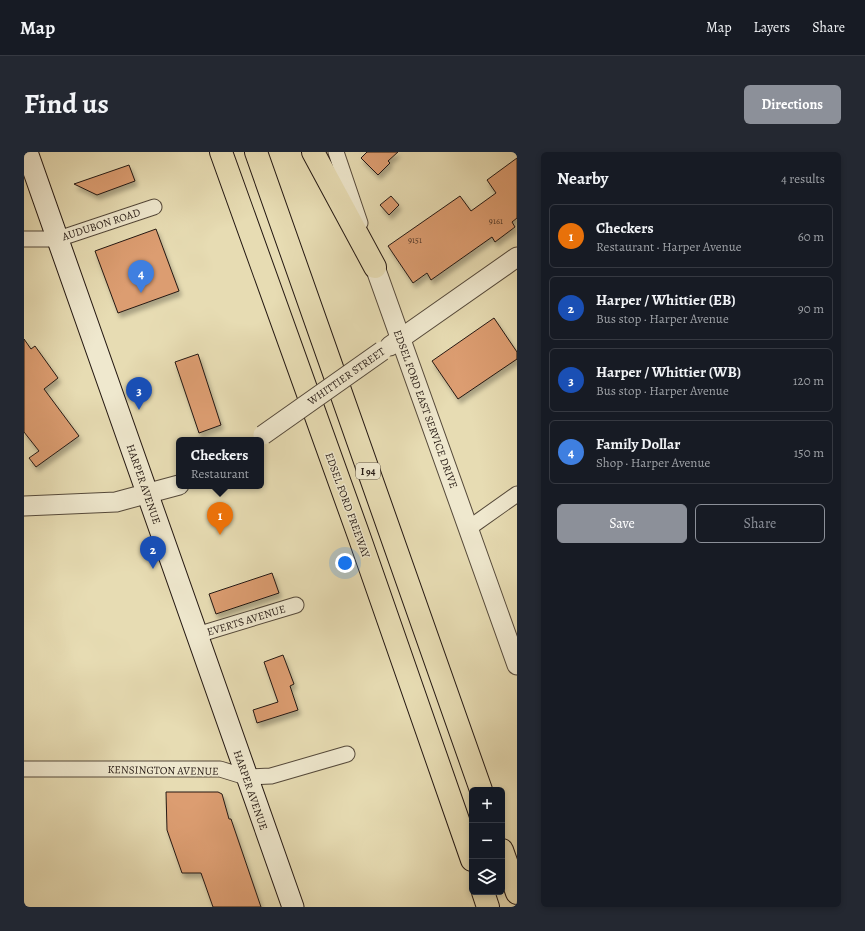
<!DOCTYPE html>
<meta charset="utf-8">
<style>
:root{--surface:#171b24;--page:#242831;--text:#f1f3f6;--muted:#9ea1a6;--line:#363941;--accent:#8c9099}
body{margin:0;font-family:Alegreya,serif;background:var(--page);color:var(--text)}
.controls{position:absolute;right:12px;bottom:12px;display:grid;overflow:hidden;border-radius:6px;box-shadow:0 2px 6px #0003}
.controls button{width:36px;height:36px;display:grid;place-items:center;padding:0;border:0;border-bottom:1px solid var(--line);background:var(--surface);color:var(--text);font:20px sans-serif}
.you{position:absolute;left:321px;top:411px;width:14px;height:14px;margin:-10px;border:3px solid #fff;border-radius:50%;background:#1a73e8;box-shadow:0 0 0 6px #1a73e833}
.badge{display:grid;place-items:center;width:26px;height:26px;border-radius:50%;background:var(--accent);color:#fff;font-size:13px;font-weight:700}
.pin{position:absolute;translate:-50% -33px;filter:drop-shadow(0 1px 2px #0008)}
.pin::after{content:'';position:absolute;top:21px;width:14px;height:12px;background:inherit;clip-path:polygon(0 0,100% 0,50% 100%)}
.popup{position:absolute;left:152px;top:285px;width:88px;height:52px;box-sizing:border-box;display:grid;place-content:center;border-radius:6px;background:var(--surface);filter:drop-shadow(0 1px 3px #0005);font-size:13px;white-space:nowrap;color:var(--muted)}
.popup b{font-size:15px;color:var(--text)}
.popup::after{content:'';position:absolute;left:50%;top:100%;margin-left:-8px;border:8px solid transparent;border-top-color:var(--surface)}
.list{margin:0;padding:0;list-style:none}
h2{display:flex;justify-content:space-between;align-items:center;height:52px;margin:0;padding:0 16px;font-size:17px}
h2 small{font-size:13px;font-weight:400;color:var(--muted)}
.list li{display:grid;grid-template-columns:26px 1fr auto;gap:12px;align-items:center;box-sizing:border-box;height:64px;margin:0 8px 8px;padding:0 8px;border:1px solid var(--line);border-radius:6px}
.list b{display:block;font-size:15px;white-space:nowrap}
.list p{margin:0;font-size:13px;white-space:nowrap;color:var(--muted)}
.list em{font-size:13px;font-style:normal;color:var(--muted)}
.actions{display:flex;gap:8px;padding:12px 16px}
.actions a{flex:1;padding:9px 0;border:1px solid var(--accent);border-radius:6px;text-align:center;font-size:14px;color:var(--accent)}
.actions .main{background:var(--accent);color:#fff}
.icon{flex:none;width:22px;height:22px;fill:none;stroke:currentColor;stroke-width:2;stroke-linecap:round;stroke-linejoin:round}
.map{position:relative;flex:none;width:493px;height:755px;overflow:hidden;border-radius:6px}
header{display:flex;align-items:center;gap:24px;box-sizing:border-box;height:56px;padding:0 20px;background:var(--surface);border-bottom:1px solid var(--line)}
header strong{font-size:19px}
nav{display:flex;gap:22px;margin-inline-start:auto;font-size:14px}
.intro{display:flex;align-items:center;justify-content:space-between;box-sizing:border-box;height:96px;padding:0 24px}
h1{margin:0;font-size:28px}
.button{padding:10px 18px;border-radius:6px;background:var(--accent);color:#fff;font-size:14px;font-weight:700}
main{display:flex;gap:24px;padding:0 24px}
aside{flex:1;background:var(--surface);border-radius:6px;box-shadow:0 2px 6px #0003}
.map>svg:first-child{display:block}
.building{fill:#dc9d71;stroke:#241812;filter:url(#shadow)}
.lines{fill:none;stroke-linecap:round;stroke-linejoin:round}
.minor-casing{stroke:#55493a;stroke-width:17}
.tertiary-casing{stroke:#55493a;stroke-width:21}
.secondary-casing{stroke:#241812;stroke-width:23}
.motorway-casing{stroke:#241812;stroke-width:24}
.minor{stroke:#efe8ce;stroke-width:15}
.tertiary{stroke:#efe8ce;stroke-width:19}
.secondary{stroke:#efe8ce;stroke-width:21}
.motorway{stroke:#e7dcb3;stroke-width:22}
.tertiary-bridge-casing{stroke:#55493a;stroke-width:21;stroke-linecap:butt}
.tertiary-bridge{stroke:#efe8ce;stroke-width:19}
.labels{text-anchor:middle;stroke-width:3;stroke-linejoin:round;paint-order:stroke}
.number-label{font-size:9px;fill:#52392a}
.shield{fill:#efe8ce;stroke:#61564a;stroke-width:1}
.shield-label{font-size:10px;font-weight:bold;fill:#241812}
.street-label{font-size:11px;fill:#241812;stroke:#efe8ce}
</style>
<header>
<strong>Map</strong>
<nav><a>Map</a><a>Layers</a><a>Share</a></nav>
</header>
<div class="intro"><h1>Find us</h1><a class="button">Directions</a></div>
<main>
<div class="map">
<svg width="493" height="755" viewBox="0 0 493 755">
<defs>
<filter id="shadow"><feDropShadow dx="2.5" dy="4.5" stdDeviation="2" flood-color="#0004"/></filter>
</defs>
<rect width="100%" height="100%" fill="#e7dcb3"/>
<filter id="stains"><feTurbulence type="fractalNoise" baseFrequency=".005" numOctaves="4"/><feColorMatrix values="0 0 0 0 .2 0 0 0 0 .09 0 0 0 0 .02 0 0 0 .5 -.17"/></filter>
<radialGradient id="worn" r=".72"><stop offset=".6" stop-color="#630" stop-opacity="0"/><stop offset="1" stop-color="#630" stop-opacity=".3"/></radialGradient>
<g class="building">
<polygon points="343,0 374,0 364,9 366,11 354,23 337,6"/>
<polygon points="493,6 493,66 488,70 491,75 471,90 468,85 407,128 403,121 389,131 364,94 436,44 447,59 472,41 463,28"/>
<polygon points="105,13 111,29 73,43 50,32"/>
<polygon points="367,44 375,53 365,63 356,53"/>
<polygon points="132,77 155,139 94,161 71,99"/>
<polygon points="470,166 493,200 493,207 434,247 408,209"/>
<polygon points="0,187 7,197 11,194 34,226 20,237 55,284 12,315 5,306 15,299 0,280"/>
<polygon points="174,202 197,273 175,281 151,210"/>
<polygon points="248,421 255,441 192,462 185,442"/>
<polygon points="259,503 270,532 266,534 274,558 233,571 229,558 254,550 240,510"/>
<polygon points="142,640 194,640 198,642 205,667 207,667 237,755 189,755 177,721 158,721 143,678"/>
</g>
<g class="lines">
<defs>
<g id="minor">
<polyline points="312,0 336,71"/>
<polyline points="0,87 34,87 130,55"/>
<polyline points="445,376 493,342"/>
<polyline points="173,483 272,453"/>
<polyline points="0,617 196,617 222,625 247,624 323,602"/>
</g>
<g id="tertiary">
<polyline points="351,115 493,513"/>
<polyline points="366,194 493,105"/>
<polyline points="0,354 92,350 155,333"/>
</g>
<polyline id="secondary" points="3,0 269,755"/>
<g id="motorway">
<polyline points="197,0 335,384 448,708"/>
<polyline points="232,0 457,638"/>
<polyline points="289,0 351,115"/>
<polyline points="478,698 493,741"/>
<polyline points="459,740 464,755"/>
</g>
</defs>
<use href="#minor" class="minor-casing"/>
<use href="#tertiary" class="tertiary-casing"/>
<use href="#secondary" class="secondary-casing"/>
<use href="#motorway" class="motorway-casing"/>
<use href="#minor" class="minor"/>
<use href="#tertiary" class="tertiary"/>
<use href="#secondary" class="secondary"/>
<use href="#motorway" class="motorway"/>
<defs>
<polyline id="tertiary-bridge" points="239,283 358,199"/>
</defs>
<use href="#tertiary-bridge" class="tertiary-bridge-casing"/>
<use href="#tertiary-bridge" class="tertiary-bridge"/>
</g>
<g class="labels">
<g class="number-label">
<text x="472" y="72">9161</text>
<text x="391" y="91">9151</text>
</g>
<rect class="shield" x="332" y="311" width="24" height="16" rx="3"/>
<g class="shield-label">
<text x="344" y="323">I 94</text>
</g>
<g class="street-label">
<text transform="translate(77 72) rotate(-18)" y="4">AUDUBON ROAD</text>
<text transform="translate(322 224) rotate(-35)" y="4">WHITTIER STREET</text>
<text transform="translate(402 257) rotate(70)" y="4">EDSEL FORD EAST SERVICE DRIVE</text>
<text transform="translate(120 332) rotate(71)" y="4">HARPER AVENUE</text>
<text transform="translate(324 353) rotate(70)" y="4">EDSEL FORD FREEWAY</text>
<text transform="translate(222 468) rotate(-17)" y="4">EVERTS AVENUE</text>
<text transform="translate(139 618) rotate(1)" y="4">KENSINGTON AVENUE</text>
<text transform="translate(227 638) rotate(71)" y="4">HARPER AVENUE</text>
</g>
</g>
<rect width="100%" height="100%" filter="url(#stains)"/>
<rect width="100%" height="100%" fill="url(#worn)"/>
</svg>
<div class="controls">
<button>+</button>
<button>−</button>
<button><svg class="icon" aria-label="layers" viewBox="0 0 24 24"><path d="M12 4l9 5-9 5-9-5zM3 14l9 5 9-5"/></svg></button>
</div>
<div class="you"></div>
<div class="pin badge" style="left:196px;top:383px;background:#e8710a">1</div>
<div class="popup"><b>Checkers</b>Restaurant</div>
<div class="pin badge" style="left:129px;top:417px;background:#1a4fb4">2</div>
<div class="pin badge" style="left:115px;top:258px;background:#1a4fb4">3</div>
<div class="pin badge" style="left:117px;top:141px;background:#3f7fe0">4</div>
</div>
<aside>
<h2>Nearby<small>4 results</small></h2>
<ul class="list">
<li><span class="badge" style="background:#e8710a">1</span><div><b>Checkers</b><p>Restaurant · Harper Avenue</p></div><em>60 m</em></li>
<li><span class="badge" style="background:#1a4fb4">2</span><div><b>Harper / Whittier (EB)</b><p>Bus stop · Harper Avenue</p></div><em>90 m</em></li>
<li><span class="badge" style="background:#1a4fb4">3</span><div><b>Harper / Whittier (WB)</b><p>Bus stop · Harper Avenue</p></div><em>120 m</em></li>
<li><span class="badge" style="background:#3f7fe0">4</span><div><b>Family Dollar</b><p>Shop · Harper Avenue</p></div><em>150 m</em></li>
</ul>
<div class="actions"><a class="main">Save</a><a>Share</a></div>
</aside>
</main>
